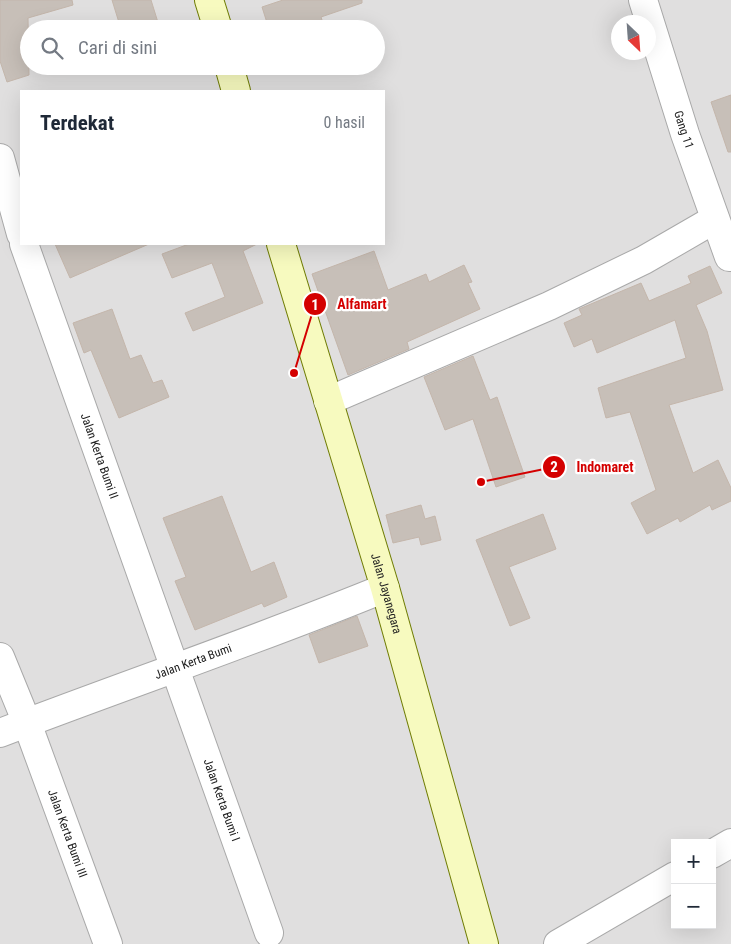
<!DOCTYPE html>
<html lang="id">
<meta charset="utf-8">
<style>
:root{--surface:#fff;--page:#f6f6f7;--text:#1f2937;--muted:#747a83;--line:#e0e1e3}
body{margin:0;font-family:"Roboto Condensed",sans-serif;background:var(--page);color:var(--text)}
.controls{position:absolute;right:15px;bottom:15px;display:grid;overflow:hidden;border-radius:0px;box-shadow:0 5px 20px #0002}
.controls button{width:45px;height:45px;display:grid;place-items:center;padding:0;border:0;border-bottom:1px solid var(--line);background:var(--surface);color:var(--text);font:25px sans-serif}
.compass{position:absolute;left:611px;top:15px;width:45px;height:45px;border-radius:50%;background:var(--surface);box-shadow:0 5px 20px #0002;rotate:155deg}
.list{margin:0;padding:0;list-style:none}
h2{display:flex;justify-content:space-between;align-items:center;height:65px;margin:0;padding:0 20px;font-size:21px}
h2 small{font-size:16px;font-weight:400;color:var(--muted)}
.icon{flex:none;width:28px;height:28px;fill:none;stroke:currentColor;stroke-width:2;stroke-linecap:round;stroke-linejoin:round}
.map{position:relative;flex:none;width:731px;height:944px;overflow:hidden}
.search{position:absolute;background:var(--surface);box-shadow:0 5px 20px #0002;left:20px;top:20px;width:365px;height:55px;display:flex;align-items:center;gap:12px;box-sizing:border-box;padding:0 18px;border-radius:28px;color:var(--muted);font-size:19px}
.panel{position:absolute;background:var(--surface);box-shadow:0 5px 20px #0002;left:20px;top:90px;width:365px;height:155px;border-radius:0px}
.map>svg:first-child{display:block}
.residential{fill:#e0dfdf;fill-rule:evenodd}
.building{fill:#c7bfb8;stroke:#c4b6ab}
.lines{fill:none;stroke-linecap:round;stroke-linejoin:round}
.street-casing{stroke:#a9a9a9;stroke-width:30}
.secondary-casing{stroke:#707d05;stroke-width:30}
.street{stroke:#fff;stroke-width:28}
.secondary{stroke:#f7fabf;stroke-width:28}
.labels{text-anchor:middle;stroke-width:4.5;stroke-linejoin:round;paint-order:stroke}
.street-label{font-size:12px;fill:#222;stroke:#fff}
.leader{fill:none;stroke:#d40000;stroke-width:2}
.callout-dot{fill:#d40000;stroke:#fff;stroke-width:2}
.mark-label{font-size:15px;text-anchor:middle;font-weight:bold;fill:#fff}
.callout-label{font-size:14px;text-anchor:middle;font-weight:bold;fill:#d40000;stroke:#fff;stroke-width:4.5;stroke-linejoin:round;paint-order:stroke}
</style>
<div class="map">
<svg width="731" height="944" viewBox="0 0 731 944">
<rect width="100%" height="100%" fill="#f2efe9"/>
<path class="residential" d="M 0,0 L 731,0 L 731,944 L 0,944 ZM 618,22 L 648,22 L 648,52 L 618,52 ZM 29,29 L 376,29 L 376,66 L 29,66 ZM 21,91 L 384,91 L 384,244 L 21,244 ZM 675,843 L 712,843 L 712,925 L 675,925 Z"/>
<g class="building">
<polygon points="0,0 72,0 73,5 28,18 29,75 7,82 0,61"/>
<polygon points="112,0 151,0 160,29 121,29"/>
<polygon points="283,0 362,0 362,3 321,17 325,29 269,29 262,7"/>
<polygon points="731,95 731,152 728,152 711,102"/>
<polygon points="55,244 149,244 70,278"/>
<polygon points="189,244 257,244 243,251 263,303 193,331 185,313 225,297 212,263 172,278 162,254"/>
<polygon points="374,251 388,290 426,274 429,282 464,265 472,282 468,283 480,309 407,342 409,349 348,375 312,274"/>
<polygon points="710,266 722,293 696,305 707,331 723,390 669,405 693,473 718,460 731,488 731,501 712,510 710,505 680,522 678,518 647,534 631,503 656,490 630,412 606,418 598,388 686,358 675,320 597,353 592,339 574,347 564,323 582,315 579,309 641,283 649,301 691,283 688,276"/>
<polygon points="112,309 130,359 141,355 153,383 162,380 169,397 119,418 91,350 84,353 73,323"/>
<polygon points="473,356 490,400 497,397 525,477 496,487 473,419 445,430 424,377"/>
<polygon points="222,496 251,572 274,562 287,597 264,607 262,603 195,630 175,581 186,577 163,518"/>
<polygon points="421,505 425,519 435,516 441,540 421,545 419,537 393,543 386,515"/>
<polygon points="543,514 556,549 509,567 530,618 510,626 476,540"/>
<polygon points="357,616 368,646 319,663 309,635"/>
</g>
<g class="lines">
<defs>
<g id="street">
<path id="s1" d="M 643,0 L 685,134 L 729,257 L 731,257"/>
<polyline points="0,158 21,234"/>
<path id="s2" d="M 24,244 L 269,933"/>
<polyline points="328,401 549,306 644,260 715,219"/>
<path id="s3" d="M 0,657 L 27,723 L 108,944"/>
<path id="s4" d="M 0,733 C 128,684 258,640 385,588"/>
<polyline points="712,854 731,843"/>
<polyline points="558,944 675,876"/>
</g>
<g id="secondary">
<polyline points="209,0 218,29"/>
<polyline points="229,66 236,91"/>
<path id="s5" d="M 281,244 L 385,588 L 484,944"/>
</g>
</defs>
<use href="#street" class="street-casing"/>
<use href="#secondary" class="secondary-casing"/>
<use href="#street" class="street"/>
<use href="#secondary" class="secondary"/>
</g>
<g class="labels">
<g class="street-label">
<text dy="4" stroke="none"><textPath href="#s1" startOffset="136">Gang 11</textPath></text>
<text dy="4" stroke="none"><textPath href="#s2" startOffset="225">Jalan Kerta Bumi II</textPath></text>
<text dy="4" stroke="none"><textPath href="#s5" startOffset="365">Jalan Jayanegara</textPath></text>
<text dy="4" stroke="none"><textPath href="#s4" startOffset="206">Jalan Kerta Bumi</textPath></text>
<text dy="4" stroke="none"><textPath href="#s2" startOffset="590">Jalan Kerta Bumi I</textPath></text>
<text dy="4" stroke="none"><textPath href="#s3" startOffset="189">Jalan Kerta Bumi III</textPath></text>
</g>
</g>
<path class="leader" d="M294 373L315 304M481 482L554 467"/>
<g class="callout-dot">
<circle cx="294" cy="373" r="5"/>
<circle cx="481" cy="482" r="5"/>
<circle cx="315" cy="304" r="12"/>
<circle cx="554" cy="467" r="12"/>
</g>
<g class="mark-label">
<text x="315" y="310">1</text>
<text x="554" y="472">2</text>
</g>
<g class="callout-label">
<text x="362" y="309">Alfamart</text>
<text x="605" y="472">Indomaret</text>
</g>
</svg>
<div class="controls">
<button>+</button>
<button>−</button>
</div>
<svg class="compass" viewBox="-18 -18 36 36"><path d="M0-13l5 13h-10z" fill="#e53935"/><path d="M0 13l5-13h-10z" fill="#747a83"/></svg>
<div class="search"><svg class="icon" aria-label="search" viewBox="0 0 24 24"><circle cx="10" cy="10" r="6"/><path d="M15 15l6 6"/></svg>Cari di sini</div>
<section class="panel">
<h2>Terdekat<small>0 hasil</small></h2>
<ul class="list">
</ul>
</section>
</div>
